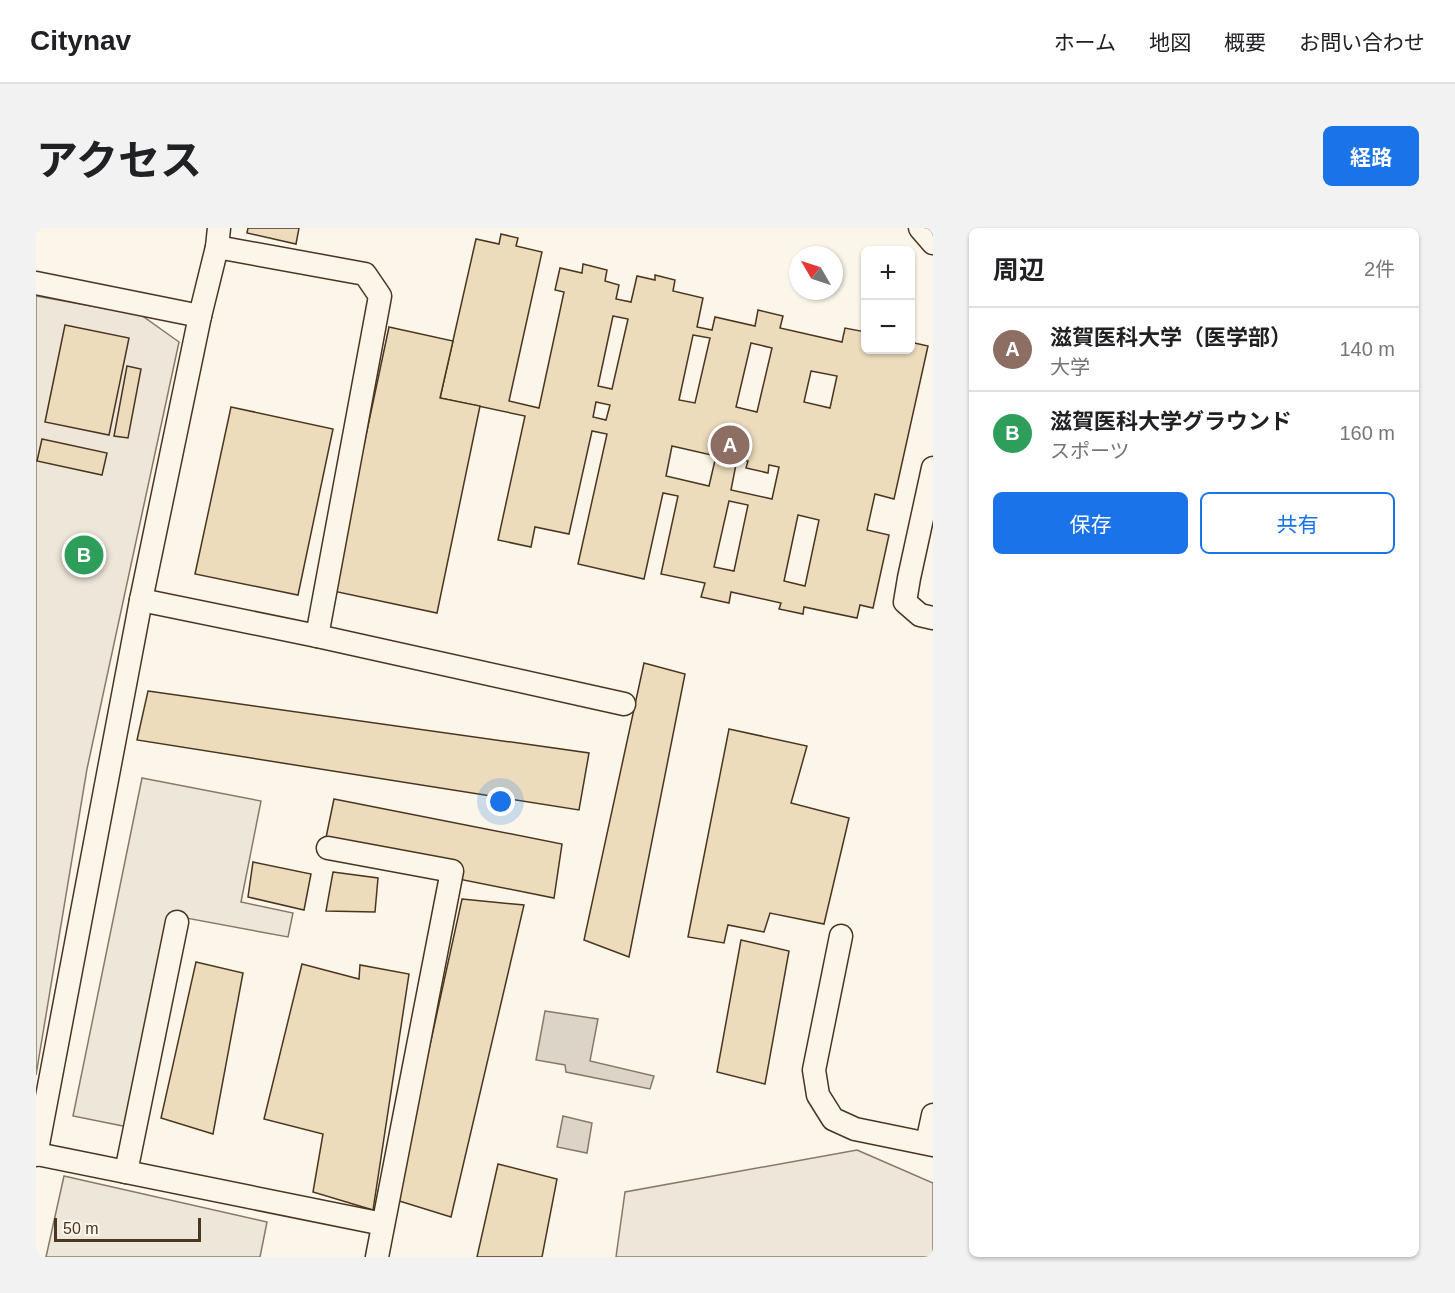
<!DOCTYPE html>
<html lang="ja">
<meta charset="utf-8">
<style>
:root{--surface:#fff;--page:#f2f2f2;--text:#202124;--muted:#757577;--line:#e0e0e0;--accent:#1a73e8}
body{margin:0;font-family:Arial,"Noto Sans JP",sans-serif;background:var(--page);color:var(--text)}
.controls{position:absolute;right:18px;top:18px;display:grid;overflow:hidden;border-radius:9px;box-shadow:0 2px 4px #0004}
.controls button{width:54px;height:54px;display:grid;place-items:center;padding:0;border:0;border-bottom:2px solid var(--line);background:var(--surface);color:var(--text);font:30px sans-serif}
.compass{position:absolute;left:753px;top:18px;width:54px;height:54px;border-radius:50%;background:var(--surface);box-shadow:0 2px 4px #0004;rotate:309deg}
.scale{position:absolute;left:18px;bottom:15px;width:147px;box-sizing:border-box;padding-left:6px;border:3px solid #4a3520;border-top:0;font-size:16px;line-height:21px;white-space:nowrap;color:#4a3520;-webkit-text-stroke:4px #fbf6e9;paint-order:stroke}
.you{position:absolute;left:465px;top:574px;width:21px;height:21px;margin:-15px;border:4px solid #fff;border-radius:50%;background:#1a73e8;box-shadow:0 0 0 9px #1a73e833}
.badge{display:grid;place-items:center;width:39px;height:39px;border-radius:50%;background:var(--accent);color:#fff;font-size:20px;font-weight:700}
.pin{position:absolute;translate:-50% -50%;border:3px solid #fff;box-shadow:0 2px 6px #0006}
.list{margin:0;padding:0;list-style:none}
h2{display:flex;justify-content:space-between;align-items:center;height:78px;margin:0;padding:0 24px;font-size:26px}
h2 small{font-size:20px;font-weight:400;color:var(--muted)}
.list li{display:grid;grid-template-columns:39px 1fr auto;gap:18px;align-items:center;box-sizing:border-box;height:84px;padding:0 24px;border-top:2px solid var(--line)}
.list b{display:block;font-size:22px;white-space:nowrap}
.list p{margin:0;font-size:20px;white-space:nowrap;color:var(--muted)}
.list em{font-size:20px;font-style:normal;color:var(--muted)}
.actions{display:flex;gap:12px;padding:18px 24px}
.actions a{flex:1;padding:14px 0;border:2px solid var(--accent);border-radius:9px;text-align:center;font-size:21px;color:var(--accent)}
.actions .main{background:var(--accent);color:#fff}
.map{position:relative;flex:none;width:897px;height:1029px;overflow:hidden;border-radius:9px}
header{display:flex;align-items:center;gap:36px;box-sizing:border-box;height:84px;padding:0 30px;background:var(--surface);border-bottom:2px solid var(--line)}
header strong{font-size:28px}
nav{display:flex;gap:33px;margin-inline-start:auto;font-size:21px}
.intro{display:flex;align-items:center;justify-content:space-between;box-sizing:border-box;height:144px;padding:0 36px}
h1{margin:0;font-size:42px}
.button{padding:15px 27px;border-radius:9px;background:var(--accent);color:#fff;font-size:21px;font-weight:700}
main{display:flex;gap:36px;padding:0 36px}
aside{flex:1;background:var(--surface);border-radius:9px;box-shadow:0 2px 4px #0004}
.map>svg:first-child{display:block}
.green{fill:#ede6d9;stroke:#887966;stroke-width:1.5}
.parking{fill:#ede7d9;stroke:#887966;stroke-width:1.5}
.water{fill:#dcd4c6;stroke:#887966;stroke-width:1.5}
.building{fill:#ecdcbc;stroke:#4a3520;stroke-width:1.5;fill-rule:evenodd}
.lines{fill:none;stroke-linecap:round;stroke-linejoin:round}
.minor-casing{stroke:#4a3520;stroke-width:25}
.minor{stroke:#fbf6e9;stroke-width:22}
</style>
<header>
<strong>Citynav</strong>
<nav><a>ホーム</a><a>地図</a><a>概要</a><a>お問い合わせ</a></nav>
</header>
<div class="intro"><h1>アクセス</h1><a class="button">経路</a></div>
<main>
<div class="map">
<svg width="897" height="1029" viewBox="0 0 897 1029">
<rect width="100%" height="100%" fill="#fbf6e9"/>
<g class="green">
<polygon points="0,68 105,87 143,114 51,541 0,847"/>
<polygon points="821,922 897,955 897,1029 580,1029 589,964"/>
</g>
<g class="parking">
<polygon points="106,550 225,573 205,674 257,685 252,709 145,689 102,901 37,888"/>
<polygon points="28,948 231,994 224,1029 10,1029"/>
</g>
<g class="water">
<polygon points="509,783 562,791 554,833 618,848 614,861 530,844 529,837 500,832"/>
<polygon points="527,888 556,895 551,925 521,919"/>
</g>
<g class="building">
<polygon points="212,0 263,0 260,16 211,5"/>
<path d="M 465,6 L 482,10 L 480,18 L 506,24 L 473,173 L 503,180 L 528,64 L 519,62 L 524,40 L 546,45 L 547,36 L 571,42 L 569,53 L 583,57 L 580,71 L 595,74 L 601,48 L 619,52 L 619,47 L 639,52 L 637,63 L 667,70 L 661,99 L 676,102 L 679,89 L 719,98 L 722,82 L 747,88 L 744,100 L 806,114 L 809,100 L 830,104 L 830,122 L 874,122 L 874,114 L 892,118 L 858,271 L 839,266 L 831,302 L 853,307 L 837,380 L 824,377 L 821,390 L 768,379 L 767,386 L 743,381 L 745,375 L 695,364 L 693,375 L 665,369 L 669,355 L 625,346 L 642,268 L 627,265 L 608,351 L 542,336 L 571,206 L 556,203 L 533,306 L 499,299 L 495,319 L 462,312 L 489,188 L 404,170 L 440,11 L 463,16 ZM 577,88 L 592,91 L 576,161 L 562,158 ZM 657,107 L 674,110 L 659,175 L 643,172 ZM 715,115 L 736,120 L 721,184 L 700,179 ZM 775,143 L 801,148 L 794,180 L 768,174 ZM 560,174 L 574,177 L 570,192 L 557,189 ZM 636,218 L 680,228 L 673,258 L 630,248 ZM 701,231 L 712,233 L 710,240 L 732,245 L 733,237 L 743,239 L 736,271 L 695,262 ZM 693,273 L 712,277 L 698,343 L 678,339 ZM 762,287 L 783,292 L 769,358 L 748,353 Z"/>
<polygon points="29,97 93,110 73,207 9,194"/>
<polygon points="353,99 417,113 404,170 444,178 401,385 297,363"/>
<polygon points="91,138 105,141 92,210 78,208"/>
<polygon points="195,179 297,201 262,367 159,346"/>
<polygon points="6,211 71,225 66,247 1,233"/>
<polygon points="608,435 649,446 593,729 548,712"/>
<polygon points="112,463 553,525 543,582 101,512"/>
<polygon points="693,501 771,518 755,575 813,590 788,696 734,685 728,704 692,697 688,715 652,709"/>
<polygon points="298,571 526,616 518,670 287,624"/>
<polygon points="217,634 275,646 268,682 212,669"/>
<polygon points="297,644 342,650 339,684 290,683"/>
<polygon points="426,671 488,677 415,989 360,972"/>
<polygon points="705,712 753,723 729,856 681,844"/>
<polygon points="160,734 207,745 177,906 125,890"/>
<polygon points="266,736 323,751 324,737 373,746 337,982 277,964 287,906 228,891"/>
<polygon points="462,936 521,951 506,1029 441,1029"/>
</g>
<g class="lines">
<defs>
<g id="minor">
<polyline points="884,0 897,15"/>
<polyline points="181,19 329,46 344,68 281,408"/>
<polyline points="0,55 164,88"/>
<polyline points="897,240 873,350 869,374 884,387 897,390"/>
<polyline points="105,372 281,408 588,476"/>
<polyline points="292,620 416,643 341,1029"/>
<polyline points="805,708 778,842 782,867 797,891 819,901 897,917"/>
<polyline points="891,915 897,887"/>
<polyline points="1,926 347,996"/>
<polyline points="0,927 105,372 164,88 181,19 183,0"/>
<polyline points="90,944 141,694"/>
</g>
</defs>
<use href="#minor" class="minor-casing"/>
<use href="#minor" class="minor"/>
</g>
</svg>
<div class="controls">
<button>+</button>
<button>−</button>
</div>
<svg class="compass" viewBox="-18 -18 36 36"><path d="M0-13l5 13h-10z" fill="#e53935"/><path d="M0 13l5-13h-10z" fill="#757577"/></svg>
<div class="scale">50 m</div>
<div class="you"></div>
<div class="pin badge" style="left:694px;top:217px;background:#8d6e63">A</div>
<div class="pin badge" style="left:48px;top:327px;background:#2e9e5b">B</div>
</div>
<aside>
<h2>周辺<small>2件</small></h2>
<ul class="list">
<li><span class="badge" style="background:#8d6e63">A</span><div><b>滋賀医科大学（医学部）</b><p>大学</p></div><em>140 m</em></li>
<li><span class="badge" style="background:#2e9e5b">B</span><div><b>滋賀医科大学グラウンド</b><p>スポーツ</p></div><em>160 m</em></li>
</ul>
<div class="actions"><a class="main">保存</a><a>共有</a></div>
</aside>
</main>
